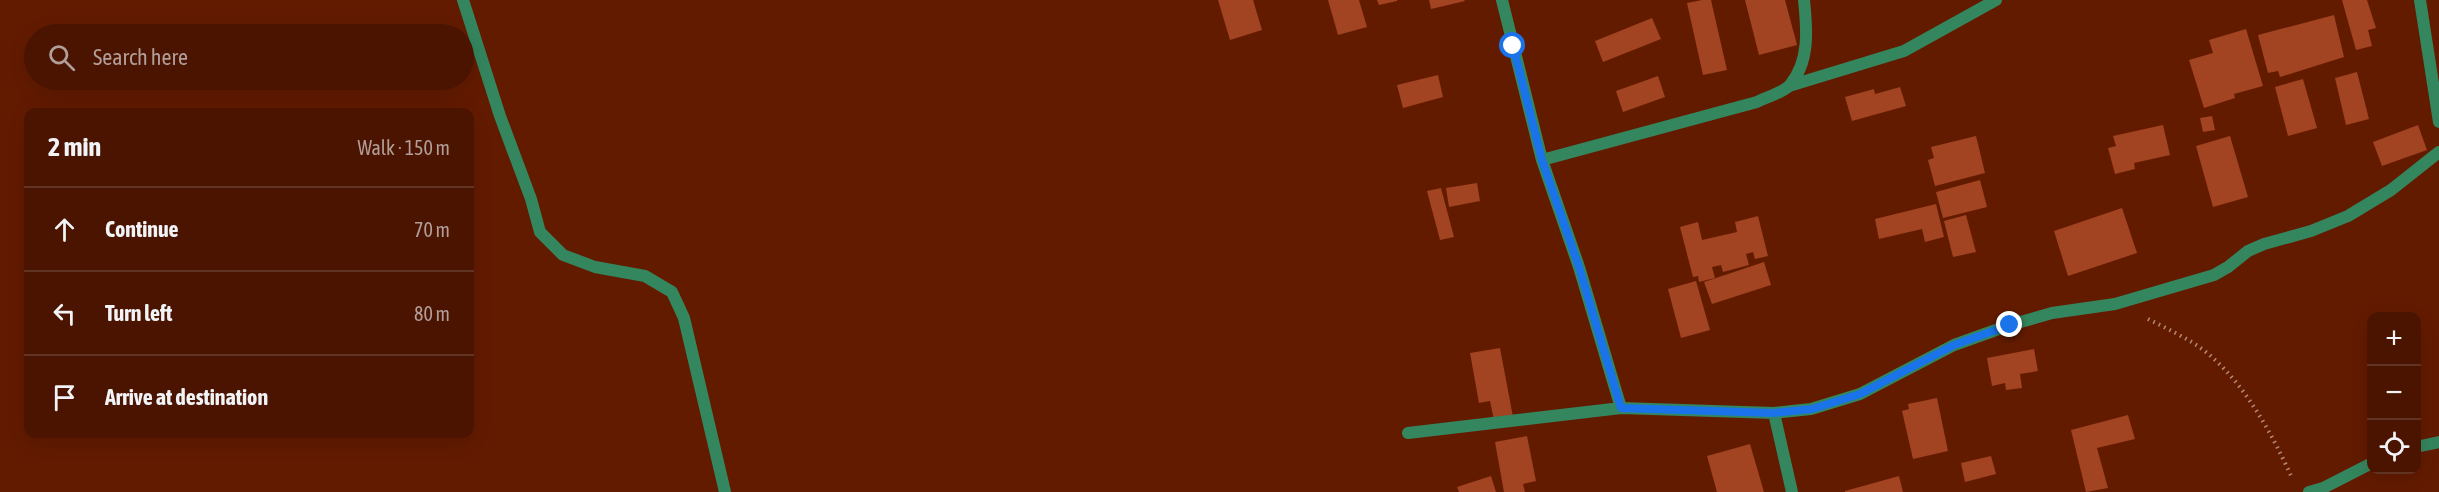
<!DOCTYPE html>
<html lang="en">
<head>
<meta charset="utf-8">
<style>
	:root { --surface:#4a1400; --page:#511d0a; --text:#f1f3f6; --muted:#b29e99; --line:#613322 }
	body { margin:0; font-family:"Asap Condensed",sans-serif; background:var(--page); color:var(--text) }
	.controls { position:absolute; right:18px; bottom:18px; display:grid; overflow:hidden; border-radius:12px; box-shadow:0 6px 24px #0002 }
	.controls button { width:54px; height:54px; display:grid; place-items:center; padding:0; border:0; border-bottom:2px solid var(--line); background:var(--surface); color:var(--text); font:30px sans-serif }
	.stop { position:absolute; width:18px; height:18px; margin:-14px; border:4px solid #1a73e8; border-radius:50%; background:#fff }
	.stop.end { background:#1a73e8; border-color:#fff; box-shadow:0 2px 6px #0008 }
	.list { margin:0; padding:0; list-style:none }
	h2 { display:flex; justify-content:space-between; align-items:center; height:78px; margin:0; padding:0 24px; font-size:26px }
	h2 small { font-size:20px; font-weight:400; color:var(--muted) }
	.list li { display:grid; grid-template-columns:39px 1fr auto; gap:18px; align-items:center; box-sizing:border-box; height:84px; padding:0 24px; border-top:2px solid var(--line) }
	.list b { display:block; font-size:22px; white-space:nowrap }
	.list em { font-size:20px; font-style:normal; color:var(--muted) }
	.icon { flex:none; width:33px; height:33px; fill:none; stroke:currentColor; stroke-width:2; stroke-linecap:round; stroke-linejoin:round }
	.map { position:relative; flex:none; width:2439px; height:492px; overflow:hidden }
	.search { position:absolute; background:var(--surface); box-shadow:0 6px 24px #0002; left:24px; top:24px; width:450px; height:66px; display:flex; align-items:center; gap:15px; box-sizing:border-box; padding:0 21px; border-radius:33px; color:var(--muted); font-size:22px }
	.panel { position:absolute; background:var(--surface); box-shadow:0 6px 24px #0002; left:24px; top:108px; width:450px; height:330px; border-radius:12px }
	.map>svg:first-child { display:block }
	.building { fill:#a24322 }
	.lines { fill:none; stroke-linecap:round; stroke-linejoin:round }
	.path { stroke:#b58a7a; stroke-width:4; stroke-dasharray:1.5 4.5; stroke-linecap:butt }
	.street { stroke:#34865e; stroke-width:12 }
	.route { stroke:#1a73e8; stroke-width:8 }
</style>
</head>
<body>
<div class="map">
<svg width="2439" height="492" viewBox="0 0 2439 492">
	<rect width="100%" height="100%" fill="#631b00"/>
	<!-- building -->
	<path class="building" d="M1218 0H1253L1262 30 1230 40Z
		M1328 0H1359L1367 27 1338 35Z
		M1377 0H1397V1L1379 5Z
		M1429 0H1464L1465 1 1431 9Z
		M1702 0H1711L1727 70 1703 75 1687 3Z
		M1745 0H1785L1797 45 1759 55Z
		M2342 0H2367L2376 28 2368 30 2372 46 2356 50Z
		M2334 15 2344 57 2280 77 2278 71 2268 73 2258 35Z
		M1652 18 1661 39 1603 62 1595 41Z
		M2246 29 2263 86 2234 94 2235 98 2204 108 2189 60 2213 53 2209 40Z
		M2357 72 2369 119 2346 125 2335 78Z
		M1438 75 1443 97 1403 108 1397 85Z
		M1658 76 1665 97 1623 112 1616 91Z
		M2303 79 2317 128 2288 136 2275 87Z
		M1900 87 1906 106 1852 121 1845 97 1874 89 1875 94Z
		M2212 116 2215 130 2203 132 2200 118Z
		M2163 125 2170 155 2134 163 2135 169 2115 174 2108 148 2116 146 2113 136Z
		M2418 125 2427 150 2382 166 2373 142Z
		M1976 136 1985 173 1935 186 1928 160 1934 158 1931 147Z
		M2230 136 2248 197 2213 207 2196 146Z
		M1980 180 1987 207 1943 218 1936 192Z
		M1477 183 1480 201 1449 207 1446 188Z
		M1441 188 1454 237 1440 240 1427 191Z
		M1936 204 1944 237 1925 242 1922 229 1879 239 1875 219Z
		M2122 208 2137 253 2068 276 2054 231Z
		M1966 215 1976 252 1953 257 1944 221Z
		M1758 216 1768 256 1755 259 1753 252 1746 254 1749 265 1723 272 1721 265 1712 267 1715 278 1699 282 1698 276 1693 277 1680 227 1698 222 1702 240 1737 232 1735 222Z
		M1764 262 1771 285 1712 304 1704 282Z
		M1696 281 1710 330 1681 338 1668 289Z
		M1500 348 1513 417 1494 420 1490 401 1479 403 1470 353Z
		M2034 349 2038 371 2020 374 2022 388 2006 390 2005 383 1992 386 1987 358Z
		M1937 398 1948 451 1913 459 1902 411 1909 409 1908 404Z
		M2128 415 2135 439 2097 448 2108 488 2086 492 2071 430Z
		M1527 436 1536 481 1523 484 1525 492H1504L1495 442Z
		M1750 444 1764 492H1717L1707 456Z
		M1991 456 1996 474 1965 482 1961 463Z
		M1491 476 1496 492H1459L1457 487Z
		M1899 476 1903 492H1845V491Z"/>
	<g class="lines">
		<!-- path -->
		<path class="path" d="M2148 319C2162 326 2176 333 2190 341 2237 369 2270 429 2292 478"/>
		<!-- street -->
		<path class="street" d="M463 0 500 116 531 199 540 232 563 255 595 267 645 276 672 292 684 318 725 492
			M1502 0 1542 160 1579 267 1621 408
			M2420 0 2439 122
			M1789 86 1904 51 1996 0
			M1542 160 1757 102C1766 97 1783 93 1790 85 1810 61 1807 29 1804 0
			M1774 413 1792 492
			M1408 433 1621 408 1774 413 1811 409 1860 394 1954 345 2010 325 2052 313 2115 304 2214 275 2228 267 2248 251 2264 244 2311 231 2348 216 2391 190 2439 152
			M2416 447 2439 442
			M2309 492 2323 488 2372 463"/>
	</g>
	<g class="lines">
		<!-- route -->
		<path class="route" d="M1513 46 1542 160 1579 267 1621 408 1774 413 1812 409 1860 394 1954 345 2010 325"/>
	</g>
</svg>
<div class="controls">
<button>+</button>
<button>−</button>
<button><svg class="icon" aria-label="locate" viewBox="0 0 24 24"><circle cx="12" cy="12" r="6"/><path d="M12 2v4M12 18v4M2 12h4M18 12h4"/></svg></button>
</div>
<div class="stop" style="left:1513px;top:46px"></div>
<div class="stop end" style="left:2010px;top:325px"></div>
<div class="search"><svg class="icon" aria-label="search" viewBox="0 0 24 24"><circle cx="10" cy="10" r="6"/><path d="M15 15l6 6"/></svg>Search here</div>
<section class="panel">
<h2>2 min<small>Walk · 150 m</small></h2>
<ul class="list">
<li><svg class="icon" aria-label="ahead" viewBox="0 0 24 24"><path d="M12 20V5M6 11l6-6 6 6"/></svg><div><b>Continue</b></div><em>70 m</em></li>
<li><svg class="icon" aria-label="left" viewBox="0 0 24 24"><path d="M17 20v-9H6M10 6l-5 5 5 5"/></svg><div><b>Turn left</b></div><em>80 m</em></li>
<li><svg class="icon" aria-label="arrive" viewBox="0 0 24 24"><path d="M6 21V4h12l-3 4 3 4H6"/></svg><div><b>Arrive at destination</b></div></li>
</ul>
</section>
</div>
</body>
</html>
